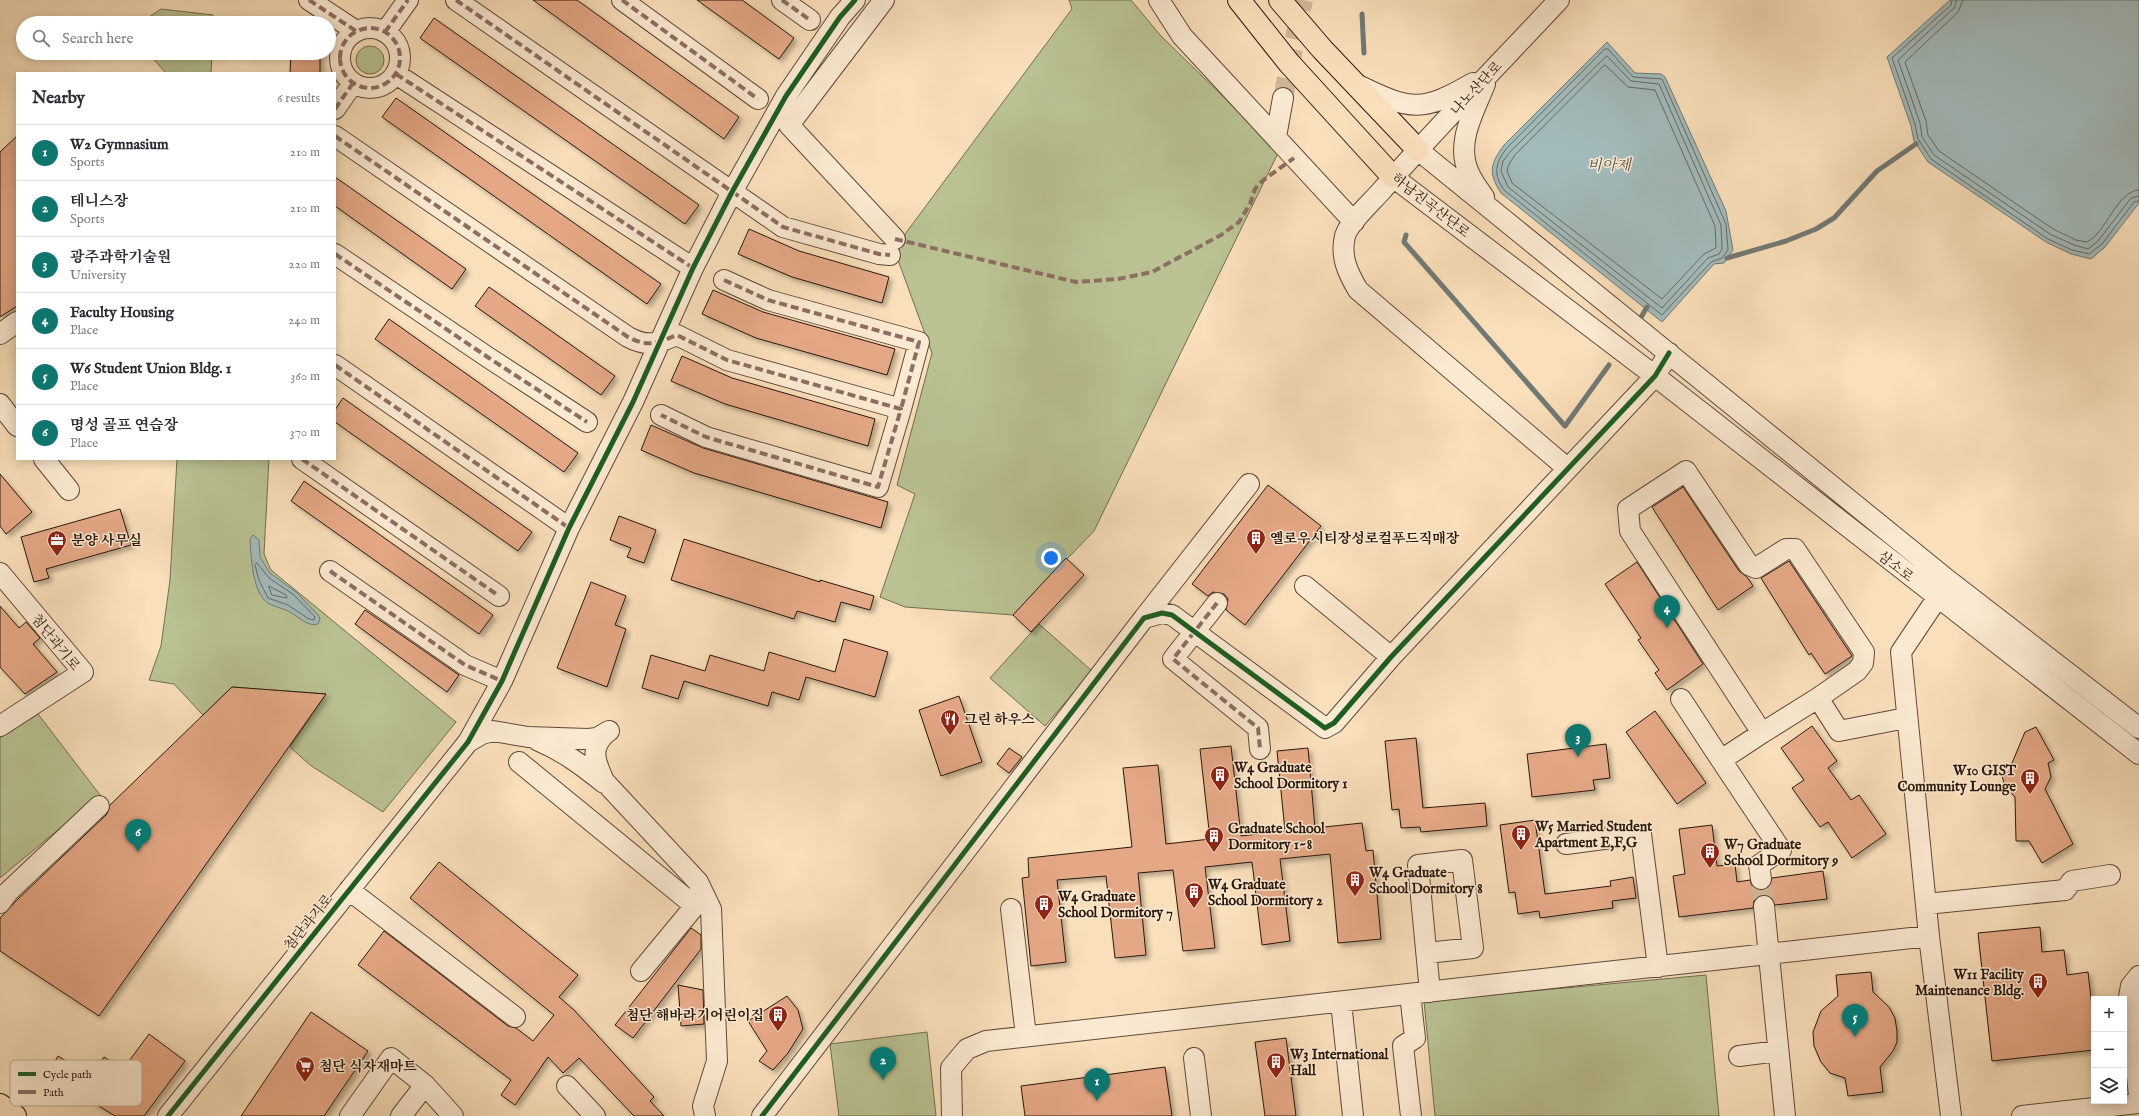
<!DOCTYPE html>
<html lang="en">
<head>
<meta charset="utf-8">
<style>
	:root { --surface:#fff; --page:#f7f7f7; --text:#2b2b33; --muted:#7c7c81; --line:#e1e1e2; --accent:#0f766e }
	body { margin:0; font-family:"IM FELL English","Noto Serif KR",serif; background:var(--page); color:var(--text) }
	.controls { position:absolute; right:12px; bottom:12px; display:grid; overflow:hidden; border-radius:0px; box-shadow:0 2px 10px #0003 }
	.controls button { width:36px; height:36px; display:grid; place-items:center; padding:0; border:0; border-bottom:1px solid var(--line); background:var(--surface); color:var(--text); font:20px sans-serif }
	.you { position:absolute; left:1051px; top:558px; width:14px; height:14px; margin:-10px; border:3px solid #fff; border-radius:50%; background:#1a73e8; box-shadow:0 0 0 6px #1a73e833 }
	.badge { display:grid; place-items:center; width:26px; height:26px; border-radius:50%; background:var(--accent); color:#fff; font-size:13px; font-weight:700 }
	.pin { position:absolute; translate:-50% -33px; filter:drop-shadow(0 1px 2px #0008) }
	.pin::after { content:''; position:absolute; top:21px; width:14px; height:12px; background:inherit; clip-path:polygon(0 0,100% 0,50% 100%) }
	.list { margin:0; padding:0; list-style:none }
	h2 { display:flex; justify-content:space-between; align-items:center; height:52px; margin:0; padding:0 16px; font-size:17px }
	h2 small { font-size:13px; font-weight:400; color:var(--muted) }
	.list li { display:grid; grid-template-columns:26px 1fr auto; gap:12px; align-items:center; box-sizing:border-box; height:56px; padding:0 16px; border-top:1px solid var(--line) }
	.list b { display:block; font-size:15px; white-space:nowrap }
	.list p { margin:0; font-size:13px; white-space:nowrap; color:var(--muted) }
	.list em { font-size:13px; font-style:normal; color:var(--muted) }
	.icon { flex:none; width:22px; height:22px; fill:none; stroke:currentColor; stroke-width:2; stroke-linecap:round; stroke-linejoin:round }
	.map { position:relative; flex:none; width:2139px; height:1116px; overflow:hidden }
	.search { position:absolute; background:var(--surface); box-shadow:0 2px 10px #0003; left:16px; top:16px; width:320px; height:44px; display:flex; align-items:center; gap:10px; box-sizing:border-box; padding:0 14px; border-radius:22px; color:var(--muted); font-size:15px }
	.panel { position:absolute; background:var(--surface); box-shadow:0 2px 10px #0003; left:16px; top:72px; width:320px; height:388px; border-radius:0px }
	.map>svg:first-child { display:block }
	.green { fill:#bac292; stroke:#726d50 }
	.water { fill:#a2baba; stroke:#727975 }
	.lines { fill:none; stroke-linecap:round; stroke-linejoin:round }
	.shore { stroke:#666964; stroke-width:1 }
	.stream { stroke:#727975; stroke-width:5 }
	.building { fill:#e5a886; stroke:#2b180d; filter:url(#shadow) }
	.minor-tunnel { stroke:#d0b797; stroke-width:20; stroke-dasharray:20 10; stroke-linecap:butt }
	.minor-casing { stroke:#5e4a38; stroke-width:22 }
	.major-casing { stroke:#2b180d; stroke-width:24 }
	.highway-casing { stroke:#2b180d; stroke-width:24 }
	.minor { stroke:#fbead2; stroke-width:20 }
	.major { stroke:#f9dfba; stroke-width:22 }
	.highway { stroke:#f9dfba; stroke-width:22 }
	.quiet { stroke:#8d6e63; stroke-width:4; stroke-dasharray:8 4; stroke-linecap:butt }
	.cycleway-casing { stroke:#fbead2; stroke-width:8 }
	.cycleway { stroke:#1b5e20; stroke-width:5 }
	.labels { text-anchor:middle; stroke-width:3; stroke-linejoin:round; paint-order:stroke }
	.street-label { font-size:14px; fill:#2b180d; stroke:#fbead2 }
	.poi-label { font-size:14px; font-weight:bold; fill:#2b180d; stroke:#fbead2; text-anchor:start }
	.water-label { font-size:15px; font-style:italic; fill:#55514a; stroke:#fbead2 }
	.key { fill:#fbead2; stroke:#bdab97; stroke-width:1 }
	.key-label { font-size:11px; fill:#2b180d }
</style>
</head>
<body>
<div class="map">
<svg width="2139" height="1116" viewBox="0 0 2139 1116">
	<defs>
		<filter id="shadow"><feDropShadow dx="3.5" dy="3.5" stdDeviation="2" flood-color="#0004"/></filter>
	</defs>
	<rect width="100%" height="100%" fill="#f9dfba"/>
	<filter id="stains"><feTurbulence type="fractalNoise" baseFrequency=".005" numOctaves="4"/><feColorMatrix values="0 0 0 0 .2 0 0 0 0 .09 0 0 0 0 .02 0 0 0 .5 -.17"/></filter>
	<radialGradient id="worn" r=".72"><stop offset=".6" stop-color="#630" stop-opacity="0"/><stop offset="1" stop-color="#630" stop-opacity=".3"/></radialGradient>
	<!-- green -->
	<path class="green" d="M1069 0H1131L1161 36 1279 151 1094 531 1013 615 905 607 880 597 915 494 897 485 932 353 894 249 1072 9Z
		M161 9 213 15V23H140Z
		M356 60a14 14 0 1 1 28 0a14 14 0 1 1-28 0Z
		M148 53H212L211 73H166Z
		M177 459H269L264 554 271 570 456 722 383 812 310 765 290 747 326 694 232 687 203 715 174 684 149 680 161 646 170 580Z
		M1039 624 1092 671 1045 726 990 678Z
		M38 714 100 795 0 878V738Z
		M1706 975 1719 1116H1435L1424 1001Z
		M927 1032 936 1116H839L830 1044Z"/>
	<!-- water -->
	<path class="water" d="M1950 0H2139V203L2105 247 2091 259 2071 254 2046 242 1928 162 1914 141 1911 126 1887 57Z
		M1607 42 1635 73 1661 74 1665 77 1726 211 1733 250 1724 263 1714 264 1662 322 1501 193C1488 173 1490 164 1504 145Z
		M253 535 259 540 260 557 270 573 296 592 319 616 320 619 318 624C309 627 301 619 293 614 285 608 276 608 268 603 252 593 251 555 250 539Z"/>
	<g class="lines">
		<!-- shore -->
		<path class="shore" d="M1952 0 1951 5 1892 58 1915 124 1918 139 1931 159 2048 239 2072 250 2089 254 2102 244 2134 202 2139 201
			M1957 0 1954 8 1898 60 1920 123 1922 137 1934 155 2050 234 2074 245 2088 249 2098 241 2131 198 2139 196
			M1963 0 1958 12 1905 62 1926 121 1928 135 1939 151 2053 229 2076 240 2087 242C2106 233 2117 191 2139 190
			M1605 49H1608L1633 77 1662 79 1726 224 1728 250 1722 258 1711 262 1662 315 1504 190C1493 174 1495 163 1507 148Z
			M1607 56 1631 81 1659 84 1721 225 1722 249 1719 254 1708 258 1662 308 1508 187 1501 171 1503 161 1511 151Z
			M1605 65 1628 87 1655 90 1715 226 1716 248 1704 254 1662 299 1512 183 1507 171 1509 164 1515 155Z
			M257 563 269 578 294 595 315 617 314 620 309 619 288 605 268 598 259 580 255 565Z
			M269 586 286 595 287 598 272 595Z"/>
		<!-- stream -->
		<path class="stream" d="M1362 14 1364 53
			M1406 235 1404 242 1565 426 1609 365
			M1727 258 1786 241 1816 229 1834 218 1877 171 1916 144
			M1640 319 1647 307"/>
	</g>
	<!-- building -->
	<path class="building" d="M533 0H577L739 117 724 139Z
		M697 0H742L794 38 779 59Z
		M434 18 699 205 685 224 420 38Z
		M291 53H320V73H290Z
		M396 98 661 284 647 304 382 117Z
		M17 136V306L0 317V152Z
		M335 177 466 269 452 289 335 206Z
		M749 229 799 251 889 277 882 303 792 277 738 254Z
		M489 287 615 376 601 395 475 306Z
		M713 290 763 312 895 349 887 375 756 338 702 314Z
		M389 319 578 453 564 472 375 339Z
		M682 356 732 378 875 419 868 446 725 404 671 381Z
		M343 398 532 532 518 551 335 422V410Z
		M651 425 703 448 888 502 881 528 694 473 641 450Z
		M0 474 32 512 6 534 0 526Z
		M304 481 493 615 479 634 291 501Z
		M1268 485 1321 526 1245 625 1226 610 1228 599 1224 594 1213 592 1208 596 1192 584Z
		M1683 487 1739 571 1747 577 1753 586 1718 610 1652 507Z
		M120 509 131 545 46 569 49 578 34 582 21 537Z
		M619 516 656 530 644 563 627 557 631 548 610 540Z
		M684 539 820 582V580L874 596 870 610 841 602 835 622 797 611 794 619 671 580Z
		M1066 558 1084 575 1031 632 1013 615Z
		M1789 561 1852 656 1825 674 1811 653 1809 655 1761 578Z
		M1637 562 1703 664 1667 690 1655 673 1659 670 1638 640 1641 638 1605 584Z
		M591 582 626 596 615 625 626 629 607 687 557 668Z
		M0 606 19 628 26 622 40 638 33 644 57 672 25 694 0 667Z
		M365 610 459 675 447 692 355 624Z
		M844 639 888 652 875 697 806 677 799 700 772 692 768 706 684 681 678 699 642 688 651 655 705 671 710 655 764 671 769 652 835 672Z
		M232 687 326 694 99 1016 0 951V918L17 900 107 814 110 805Z
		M959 696 982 762 941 776 919 710Z
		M1655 711 1706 783 1677 804 1626 732Z
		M1812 726 1837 761 1828 768 1851 800 1859 795 1886 834 1852 858 1828 822 1820 827 1792 788 1804 780 1781 748Z
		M2036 727 2054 760 2048 763 2051 777 2045 789 2073 844 2042 863 2029 841H2016L2015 797 2005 786 2002 776 2007 775 2025 732Z
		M1416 738 1423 808 1485 803 1487 826 1421 832 1420 827 1401 828 1399 809 1392 810 1385 741Z
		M1606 744 1610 778 1593 780 1595 790 1532 797 1527 754Z
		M1231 746 1241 836 1285 831 1277 751 1308 748 1315 828 1362 823 1366 851 1373 850 1381 939 1338 943 1330 854 1280 859 1290 941 1262 945 1252 862 1205 867 1215 948 1183 951 1173 870 1138 873 1146 955 1115 958 1106 876 1057 880 1066 962 1031 966 1022 878 1029 877 1028 858 1132 847 1123 768 1158 765 1166 844 1210 839 1200 749Z
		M1009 748 1022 757 1009 773 997 764Z
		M1535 820 1545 894 1611 886 1610 881 1633 877 1636 898 1612 901 1613 908 1540 918 1539 911 1518 914 1515 892 1509 893 1500 825Z
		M1712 825 1717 866 1735 864 1737 882 1750 880 1752 886 1762 890 1768 888 1772 878 1823 871 1827 899 1775 905 1769 896 1762 895 1754 901 1753 908 1679 917 1673 876 1685 874 1679 829Z
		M439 862 578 975 559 997 574 1010 654 1097 650 1101 664 1116H634L579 1058 563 1073 548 1057 515 1105 501 1095 511 1080 358 965 384 931 508 1026 516 1028 533 1041 554 1015 410 898Z
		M2040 927 2042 952 2064 950 2067 975 2088 972 2094 1024V1050L1992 1061 1978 933Z
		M691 928 701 935V949L633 1038 615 1025Z
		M1871 972 1873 992 1889 1007 1895 1018 1897 1031V1042L1893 1051 1880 1067 1883 1092 1848 1096 1845 1078 1830 1073 1821 1062 1814 1046 1813 1032 1821 1011 1838 996 1836 975Z
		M678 985 703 990 704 1024 681 1026Z
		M787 996 798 1010 803 1029 788 1053 773 1070 759 1061 767 1051 748 1021Z
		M311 1012 368 1051 324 1116H241Z
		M149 1034 185 1061 144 1116H115L47 1074 58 1056 92 1077 104 1057 123 1069Z
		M1286 1038 1296 1116H1265L1255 1042Z
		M1165 1067 1172 1116H1025L1021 1086Z"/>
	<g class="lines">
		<!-- minor-tunnel -->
		<path class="minor-tunnel" d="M1283 98 1303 0
			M1761 879 1764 906"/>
		<!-- minor casing -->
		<g class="minor-casing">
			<path id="minor" d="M309 0 356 31
				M456 0 783 227 879 254 890 255
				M622 0 758 99
				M782 0 810 20
				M884 0 789 125 895 239
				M1159 0 1182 36 1354 222
				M1559 0C1500 63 1440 124 1383 189 1373 201 1349 222 1345 236 1340 257 1348 273 1358 290L1567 468
				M340 58a30 30 0 1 1 60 0a30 30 0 1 1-60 0Z
				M385 32 408 0
				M396 74 693 268
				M1360 86C1411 111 1423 112 1473 83
				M335 109 353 83
				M335 136 628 337C649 348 657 343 677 335L727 360 901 409 878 487 706 437 661 415
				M1276 137 1283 98
				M1418 150 1949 581 2139 728
				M1393 177 1655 376 2139 754
				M1484 197C1479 190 1473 182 1469 173 1455 143 1474 112 1485 84
				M335 254 489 358 587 422
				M724 280 768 300 919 342 901 409
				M0 334 17 322
				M335 365 569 528
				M0 404 17 426
				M44 459 69 490
				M302 459 499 596
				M330 571 465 665 502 681
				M0 573 83 672 0 726
				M1305 586 1391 657
				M1944 588 1901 652 1929 936 1951 1116
				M1217 603 1173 659 1258 728 1260 749
				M1144 618 1249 484
				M1818 698 1762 733 1630 531 1628 509 1686 471 1749 565 1756 568 1786 549H1795L1864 652 1863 663 1857 671 1818 698 1839 731 1906 718
				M1681 699 1721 760 1762 733
				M605 734C589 749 596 763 604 781L698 882 711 909 717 1061 703 1106 705 1116
				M537 740C563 751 583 766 604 783
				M468 742 482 734 493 731 528 737 588 739 597 738 609 731
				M1721 760 1781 850 1759 865 1761 879
				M519 762 695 906
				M1566 844 1641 834 1658 967
				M349 890 515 1017
				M0 903 8 892 99 806
				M1926 904 2065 890 2072 881 2110 875
				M1764 906 1785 1116
				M1011 909 1026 1036
				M1427 953 1473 948 1462 860 1418 865 1430 992
				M641 971 703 896
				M2139 976 2131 986 2129 997 2139 1096
				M1410 994 1415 1038 1403 1046 1411 1116
				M1341 1002 1353 1116
				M1739 1056 1778 1051
				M1194 1058 1201 1116
				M567 1086 595 1116
				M168 1116 468 742 502 681 569 528 633 402 693 268 732 192 786 96 840 17 855 0
				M350 1116 391 1058 425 1085 453 1116
				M401 1116 425 1085
				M762 1116 1144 618 1162 613 1172 615 1325 728 1334 723 1391 657 1655 376 1669 353
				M952 1116 951 1068 967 1049 986 1041 1929 936
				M2022 1116 2139 1103"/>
		</g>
		<!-- major casing -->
		<g class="major-casing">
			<path id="major" d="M0 1105 15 1116"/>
		</g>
		<!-- highway casing -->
		<g class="highway-casing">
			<path id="highway" d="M1239 0 1289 63 1393 177
				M1280 0 1322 49 1418 150"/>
		</g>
		<!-- minor -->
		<use href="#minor" class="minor"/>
		<!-- major -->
		<use href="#major" class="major"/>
		<!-- highway -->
		<use href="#highway" class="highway"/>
		<!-- quiet -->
		<path class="quiet" d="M309 0 356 31
			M456 0 783 227 879 254 890 255
			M622 0 758 99
			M782 0 810 20
			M340 58a30 30 0 1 1 60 0a30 30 0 1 1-60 0Z
			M385 32 408 0
			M396 74 693 268
			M335 109 353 83
			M335 136 628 337C649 348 657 343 677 335L727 360 901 409 878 487 706 437 661 415
			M895 239 1076 282 1118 279 1152 272 1221 235 1239 222 1250 204 1255 189 1262 181 1294 158
			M335 254 489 358 587 422
			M724 280 768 300 919 342 901 409
			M335 365 569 528
			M302 459 499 596
			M330 571 465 665 502 681
			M1217 603 1173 659 1258 728 1260 749"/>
		<!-- cycleway casing -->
		<g class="cycleway-casing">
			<path id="cycleway" d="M168 1116 468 742 502 681 569 528 633 402 693 268 732 192 786 96 840 17 855 0
				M762 1116 1144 618 1162 613 1172 615 1325 728 1334 723 1391 657 1655 376 1669 353"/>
		</g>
		<!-- cycleway -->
		<use href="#cycleway" class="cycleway"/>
	</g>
	<!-- icons -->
	<defs>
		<g id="building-pin" transform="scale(1)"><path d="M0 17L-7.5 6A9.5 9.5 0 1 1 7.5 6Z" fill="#8f2418" stroke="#fbead2"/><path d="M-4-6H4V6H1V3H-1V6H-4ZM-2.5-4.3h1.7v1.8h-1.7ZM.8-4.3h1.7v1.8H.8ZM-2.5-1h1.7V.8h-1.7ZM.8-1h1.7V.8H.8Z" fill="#fff"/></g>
		<g id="office-pin" transform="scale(1)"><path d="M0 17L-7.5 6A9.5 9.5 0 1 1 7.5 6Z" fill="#8f2418" stroke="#fbead2"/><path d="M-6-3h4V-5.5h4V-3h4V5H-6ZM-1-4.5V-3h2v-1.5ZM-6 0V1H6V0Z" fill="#fff"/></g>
		<g id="restaurant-pin" transform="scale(1)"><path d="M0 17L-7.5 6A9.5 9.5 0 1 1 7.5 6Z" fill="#8f2418" stroke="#fbead2"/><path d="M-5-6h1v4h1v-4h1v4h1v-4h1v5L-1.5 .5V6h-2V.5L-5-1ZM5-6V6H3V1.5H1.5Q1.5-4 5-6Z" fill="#fff"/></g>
		<g id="supermarket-pin" transform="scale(1)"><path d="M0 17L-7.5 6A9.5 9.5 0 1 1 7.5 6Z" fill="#8f2418" stroke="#fbead2"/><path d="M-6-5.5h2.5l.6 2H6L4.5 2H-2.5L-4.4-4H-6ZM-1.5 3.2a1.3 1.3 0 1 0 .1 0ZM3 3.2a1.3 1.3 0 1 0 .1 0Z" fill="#fff"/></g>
	</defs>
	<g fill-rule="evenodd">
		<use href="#building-pin" x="1256" y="538"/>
		<use href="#office-pin" x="57" y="540"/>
		<use href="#restaurant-pin" x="950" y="719"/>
		<use href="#building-pin" x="1220" y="775"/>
		<use href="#building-pin" x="2030" y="778"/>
		<use href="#building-pin" x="1521" y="834"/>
		<use href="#building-pin" x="1214" y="836"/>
		<use href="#building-pin" x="1710" y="852"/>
		<use href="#building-pin" x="1355" y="880"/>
		<use href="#building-pin" x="1194" y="892"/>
		<use href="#building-pin" x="1044" y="904"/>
		<use href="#building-pin" x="2038" y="982"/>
		<use href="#building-pin" x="778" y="1015"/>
		<use href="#building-pin" x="1276" y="1062"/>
		<use href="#supermarket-pin" x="305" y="1066"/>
	</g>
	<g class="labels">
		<!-- street labels -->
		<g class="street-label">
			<text transform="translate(1476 88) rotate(-47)" y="5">나노산단로</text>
			<text transform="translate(1431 205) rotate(38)" y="5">하남진곡산단로</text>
			<text transform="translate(1896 566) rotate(38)" y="5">삼소로</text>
			<text transform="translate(56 642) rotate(51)" y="5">첨단과기로</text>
			<text transform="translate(308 922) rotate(-51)" y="5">첨단과기로</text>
		</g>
		<!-- poi labels -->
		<g class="poi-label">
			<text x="1270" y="543">옐로우시티장성로컬푸드직매장</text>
			<text x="71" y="545">분양 사무실</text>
			<text x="964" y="724">그린 하우스</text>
			<text x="1234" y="772">W4 Graduate<tspan x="1234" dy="16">School Dormitory 1</tspan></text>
			<text x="2016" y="775" text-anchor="end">W10 GIST<tspan x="2016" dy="16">Community Lounge</tspan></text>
			<text x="1535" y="831">W5 Married Student<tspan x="1535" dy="16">Apartment E,F,G</tspan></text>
			<text x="1228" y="833">Graduate School<tspan x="1228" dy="16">Dormitory 1~8</tspan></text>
			<text x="1724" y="849">W7 Graduate<tspan x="1724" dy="16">School Dormitory 9</tspan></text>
			<text x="1369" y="877">W4 Graduate<tspan x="1369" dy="16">School Dormitory 8</tspan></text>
			<text x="1208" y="889">W4 Graduate<tspan x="1208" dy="16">School Dormitory 2</tspan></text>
			<text x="1058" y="901">W4 Graduate<tspan x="1058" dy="16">School Dormitory 7</tspan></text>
			<text x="2024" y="979" text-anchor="end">W11 Facility<tspan x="2024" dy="16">Maintenance Bldg.</tspan></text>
			<text x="764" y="1020" text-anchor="end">첨단 해바라기어린이집</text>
			<text x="1290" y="1059">W3 International<tspan x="1290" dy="16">Hall</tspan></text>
			<text x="319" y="1071">첨단 식자재마트</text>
		</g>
		<!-- water labels -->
		<g class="water-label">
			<text x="1609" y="170">비아제</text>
		</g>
	</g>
	<!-- legend -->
	<rect x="10" y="1060" width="132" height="46" rx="6" class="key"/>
	<rect x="18" y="1072" width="18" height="4" fill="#1b5e20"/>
	<rect x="18" y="1090" width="18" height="4" fill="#8d6e63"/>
	<g class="key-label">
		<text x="43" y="1078">Cycle path</text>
		<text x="43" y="1096">Path</text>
	</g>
	<rect width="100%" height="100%" filter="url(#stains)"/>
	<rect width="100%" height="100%" fill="url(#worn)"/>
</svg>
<div class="controls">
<button>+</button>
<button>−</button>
<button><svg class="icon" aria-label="layers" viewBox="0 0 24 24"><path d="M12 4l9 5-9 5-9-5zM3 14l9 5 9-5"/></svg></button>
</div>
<div class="you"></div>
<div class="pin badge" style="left:1097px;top:1101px">1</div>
<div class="pin badge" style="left:883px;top:1080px">2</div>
<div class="pin badge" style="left:1578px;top:757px">3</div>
<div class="pin badge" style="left:1667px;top:628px">4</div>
<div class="pin badge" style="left:1855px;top:1037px">5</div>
<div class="pin badge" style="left:138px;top:852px">6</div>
<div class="search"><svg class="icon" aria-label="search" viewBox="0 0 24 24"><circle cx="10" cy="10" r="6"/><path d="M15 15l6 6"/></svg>Search here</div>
<section class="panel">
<h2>Nearby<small>6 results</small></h2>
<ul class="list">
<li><span class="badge">1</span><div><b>W2 Gymnasium</b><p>Sports</p></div><em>210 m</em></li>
<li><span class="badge">2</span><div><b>테니스장</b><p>Sports</p></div><em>210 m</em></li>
<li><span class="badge">3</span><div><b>광주과학기술원</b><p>University</p></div><em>220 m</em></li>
<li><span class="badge">4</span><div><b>Faculty Housing</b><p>Place</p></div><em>240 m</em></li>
<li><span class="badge">5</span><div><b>W6 Student Union Bldg. 1</b><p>Place</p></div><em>360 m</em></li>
<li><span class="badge">6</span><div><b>명성 골프 연습장</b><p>Place</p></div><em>370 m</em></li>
</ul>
</section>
</div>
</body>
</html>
